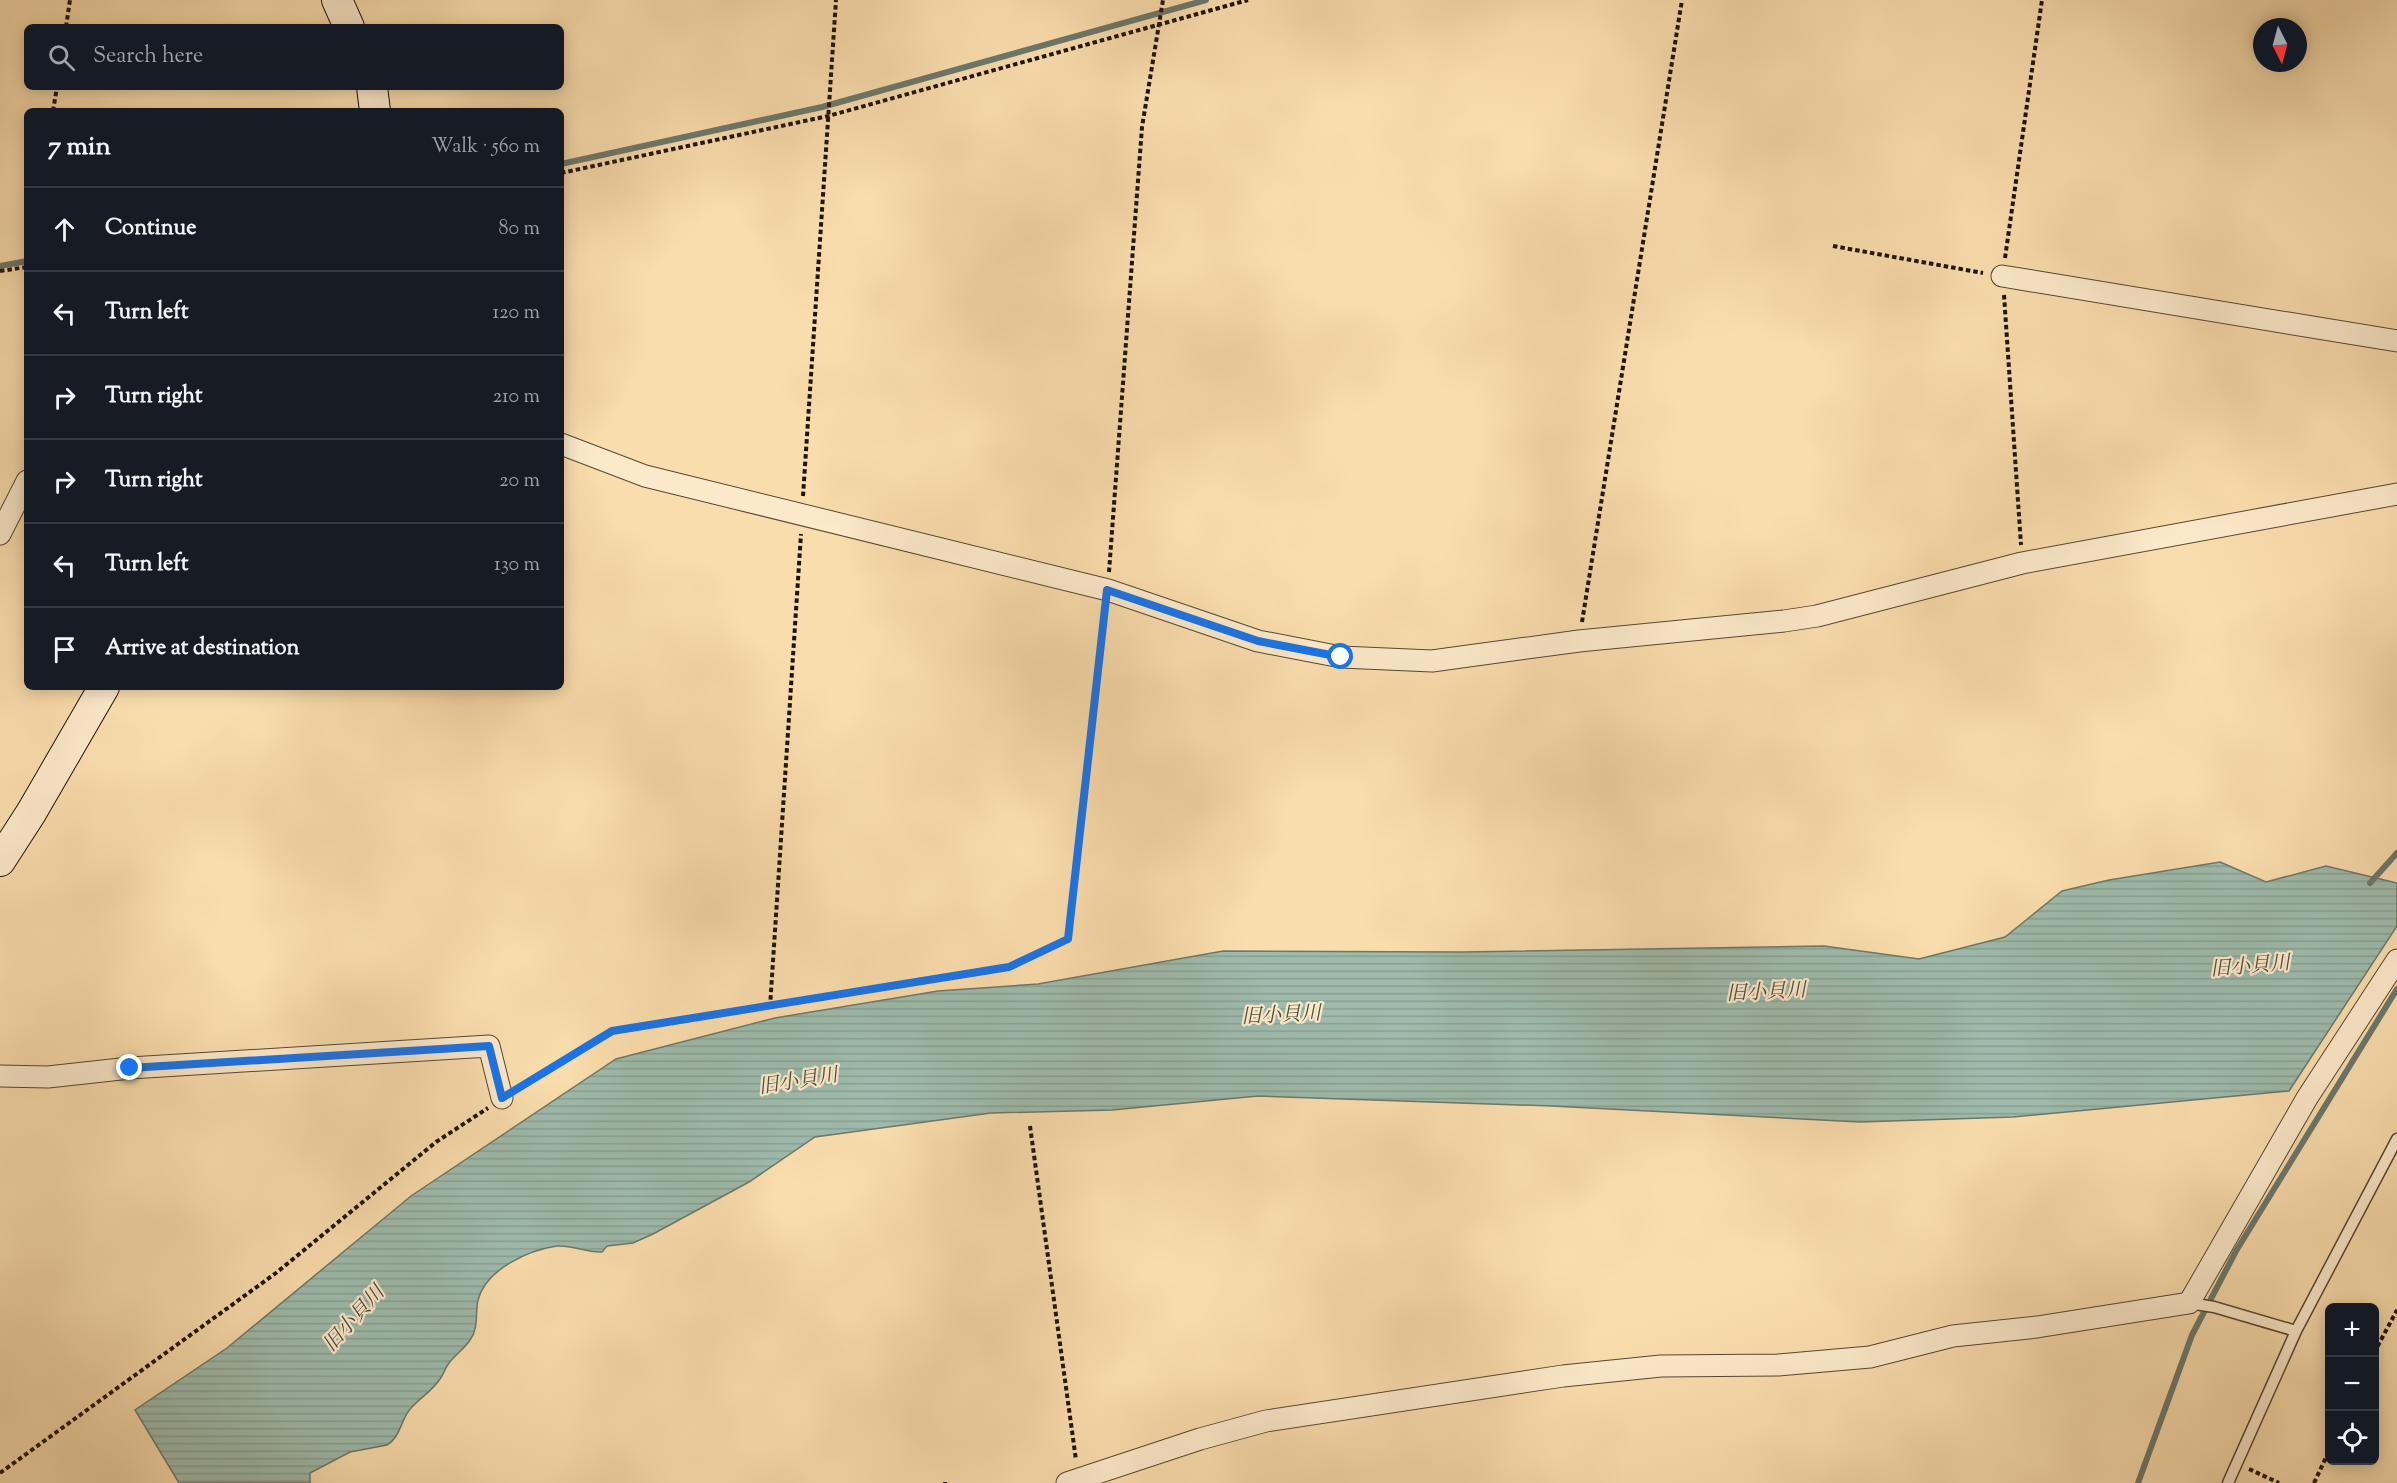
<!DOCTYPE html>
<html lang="en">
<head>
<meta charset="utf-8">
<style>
	:root { --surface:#171b24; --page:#20242c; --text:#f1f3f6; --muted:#9ea1a6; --line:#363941 }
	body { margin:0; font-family:"Sorts Mill Goudy","Noto Serif JP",serif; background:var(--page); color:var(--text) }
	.controls { position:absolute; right:18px; bottom:18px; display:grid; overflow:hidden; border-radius:9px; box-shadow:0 3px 15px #0003 }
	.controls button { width:54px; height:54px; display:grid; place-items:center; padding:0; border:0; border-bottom:2px solid var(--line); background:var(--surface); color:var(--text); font:30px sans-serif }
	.compass { position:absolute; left:2253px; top:18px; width:54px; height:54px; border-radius:50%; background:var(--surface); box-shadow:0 3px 15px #0003; rotate:174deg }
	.stop { position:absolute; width:18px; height:18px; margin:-14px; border:4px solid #1a73e8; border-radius:50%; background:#fff }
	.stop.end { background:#1a73e8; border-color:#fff; box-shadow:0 2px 6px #0008 }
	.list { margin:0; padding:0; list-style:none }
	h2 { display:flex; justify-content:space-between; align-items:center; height:78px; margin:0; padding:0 24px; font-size:26px }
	h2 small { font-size:20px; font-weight:400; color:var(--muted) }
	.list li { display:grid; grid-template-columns:39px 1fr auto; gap:18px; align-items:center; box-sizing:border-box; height:84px; padding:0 24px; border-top:2px solid var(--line) }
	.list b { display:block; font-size:22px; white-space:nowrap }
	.list em { font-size:20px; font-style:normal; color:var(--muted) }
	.icon { flex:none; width:33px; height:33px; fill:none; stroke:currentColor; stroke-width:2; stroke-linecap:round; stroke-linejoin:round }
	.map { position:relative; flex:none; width:2397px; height:1483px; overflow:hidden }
	.search { position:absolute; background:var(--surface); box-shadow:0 3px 15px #0003; left:24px; top:24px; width:540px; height:66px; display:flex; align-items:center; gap:15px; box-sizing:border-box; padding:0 21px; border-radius:9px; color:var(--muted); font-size:22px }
	.panel { position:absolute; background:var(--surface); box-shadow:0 3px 15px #0003; left:24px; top:108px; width:540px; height:582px; border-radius:9px }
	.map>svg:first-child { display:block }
	.water { fill:url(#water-rules); stroke:#6c786b; stroke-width:1.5 }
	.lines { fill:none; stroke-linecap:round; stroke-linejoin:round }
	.stream { stroke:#6c786b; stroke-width:6 }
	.lane-casing { stroke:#564632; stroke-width:13 }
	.street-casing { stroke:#564632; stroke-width:23 }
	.secondary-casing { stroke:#201309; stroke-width:32 }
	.path { stroke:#201309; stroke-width:4; stroke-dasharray:4.5 3; stroke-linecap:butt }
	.lane { stroke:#fce9ca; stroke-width:10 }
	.street { stroke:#fce9ca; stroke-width:21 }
	.secondary { stroke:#fce9ca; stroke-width:30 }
	.route { stroke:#1a73e8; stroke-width:8 }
	.labels { text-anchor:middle; stroke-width:4.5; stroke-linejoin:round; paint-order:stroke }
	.water-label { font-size:20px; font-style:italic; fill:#4c4e42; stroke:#fce9ca }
</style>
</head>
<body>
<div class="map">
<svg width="2397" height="1483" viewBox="0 0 2397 1483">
	<defs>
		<pattern id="water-rules" width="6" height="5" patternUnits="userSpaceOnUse" patternTransform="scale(1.5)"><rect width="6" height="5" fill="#9ebbac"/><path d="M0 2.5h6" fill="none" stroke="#88a093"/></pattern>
	</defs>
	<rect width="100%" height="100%" fill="#faddad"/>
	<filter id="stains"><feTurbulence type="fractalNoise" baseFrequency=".00333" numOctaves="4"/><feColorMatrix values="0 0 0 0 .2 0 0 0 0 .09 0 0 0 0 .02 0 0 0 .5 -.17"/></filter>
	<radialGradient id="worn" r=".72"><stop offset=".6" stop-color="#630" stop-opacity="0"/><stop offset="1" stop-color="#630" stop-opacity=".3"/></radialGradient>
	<!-- water -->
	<path class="water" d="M2220 862 2266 882 2326 866 2397 883V926L2289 1091 2013 1117 1860 1122 1551 1106 1258 1096 1112 1110 991 1113 815 1137 749 1182 653 1234 633 1243 607 1246 602 1252C587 1253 573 1245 557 1246 529 1250 486 1269 478 1300 475 1313 479 1328 470 1340 465 1348 455 1355 449 1363 445 1368 444 1374 440 1379 433 1390 420 1398 411 1408 400 1420 401 1437 387 1445L350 1452 310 1473V1483H179L135 1410 227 1348 411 1196 616 1059 775 1018 938 991 1038 984 1223 951 1462 952 1824 946 1919 959 2005 937 2062 891 2109 880Z"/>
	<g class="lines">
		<!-- stream -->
		<path class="stream" d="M561 164 822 107 1206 0
			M0 266 27 261
			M2370 883 2397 853
			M2138 1483 2192 1335 2236 1251 2397 989"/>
		<!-- lane casing -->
		<g class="lane-casing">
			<path id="lane" d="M2189 1303 2214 1307 2296 1331
				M2228 1483 2296 1331 2397 1139"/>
		</g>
		<!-- street casing -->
		<g class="street-casing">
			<path id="street" d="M2002 276 2397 341
				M561 444 645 476 1108 590 1258 641 1341 657 1432 661 1579 641 1784 621 1817 616 2022 563 2397 494
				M0 534 27 481
				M0 1076 48 1077 130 1068 489 1046 502 1098
				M1067 1483 1200 1439 1266 1421 1563 1376 1661 1366 1778 1365 1870 1357 1953 1336 2037 1327 2189 1303 2307 1098 2397 960"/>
		</g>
		<!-- secondary casing -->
		<g class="secondary-casing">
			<path id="secondary" d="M337 0 349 27
				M372 87 375 111
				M0 861 31 813 104 687"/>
		</g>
		<!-- path -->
		<path class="path" d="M66 27 70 0
			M53 111 57 87
			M561 173 828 116 1248 0
			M1833 246 1983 273
			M2005 258 2042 0
			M0 271 27 267
			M2004 295 2021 545
			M803 496 836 0
			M1109 572 1142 127 1163 0
			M1582 622 1682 0
			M770 1007 801 534
			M519 1088 612 1031 1009 967 1068 939 1105 610
			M1030 1126 1076 1460
			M2374 1353 2397 1310
			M2249 1469 2279 1483
			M0 1473 276 1273 436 1142 488 1108
			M945 1482V1483
			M2314 1483 2330 1449"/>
		<!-- lane -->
		<use href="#lane" class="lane"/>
		<!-- street -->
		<use href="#street" class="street"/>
		<!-- secondary -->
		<use href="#secondary" class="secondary"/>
	</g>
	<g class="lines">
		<!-- route -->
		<path class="route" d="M130 1068 489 1046 502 1098 612 1031 1009 967 1068 939 1107 590 1258 641 1341 657"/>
	</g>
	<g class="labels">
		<!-- water labels -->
		<g class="water-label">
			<text transform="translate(2250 965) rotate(-5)" y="7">旧小貝川</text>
			<text transform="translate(1766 991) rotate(-3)" y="7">旧小貝川</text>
			<text transform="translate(1281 1014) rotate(-3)" y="7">旧小貝川</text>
			<text transform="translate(798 1080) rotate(-9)" y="7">旧小貝川</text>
			<text transform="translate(353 1318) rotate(-48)" y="7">旧小貝川</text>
		</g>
	</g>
	<rect width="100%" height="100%" filter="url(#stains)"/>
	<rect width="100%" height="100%" fill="url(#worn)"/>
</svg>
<div class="controls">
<button>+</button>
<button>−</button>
<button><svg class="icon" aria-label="locate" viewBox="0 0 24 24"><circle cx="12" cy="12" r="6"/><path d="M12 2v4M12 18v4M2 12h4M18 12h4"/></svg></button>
</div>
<svg class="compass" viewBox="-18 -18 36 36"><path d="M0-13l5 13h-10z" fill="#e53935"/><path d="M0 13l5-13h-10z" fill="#9ea1a6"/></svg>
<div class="stop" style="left:1341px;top:657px"></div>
<div class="stop end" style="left:130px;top:1068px"></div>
<div class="search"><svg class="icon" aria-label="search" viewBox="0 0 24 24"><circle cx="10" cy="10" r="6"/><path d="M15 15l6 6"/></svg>Search here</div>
<section class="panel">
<h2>7 min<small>Walk · 560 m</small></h2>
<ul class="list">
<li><svg class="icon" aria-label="ahead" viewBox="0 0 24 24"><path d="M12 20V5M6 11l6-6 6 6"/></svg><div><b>Continue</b></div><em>80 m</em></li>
<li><svg class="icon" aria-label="left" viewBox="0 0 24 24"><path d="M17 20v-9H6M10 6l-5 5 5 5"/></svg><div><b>Turn left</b></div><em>120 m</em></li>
<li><svg class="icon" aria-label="right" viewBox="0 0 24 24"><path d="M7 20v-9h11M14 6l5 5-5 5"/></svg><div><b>Turn right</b></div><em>210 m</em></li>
<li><svg class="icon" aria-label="right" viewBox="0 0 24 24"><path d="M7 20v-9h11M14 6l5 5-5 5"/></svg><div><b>Turn right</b></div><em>20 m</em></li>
<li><svg class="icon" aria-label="left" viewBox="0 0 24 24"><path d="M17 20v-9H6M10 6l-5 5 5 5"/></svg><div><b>Turn left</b></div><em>130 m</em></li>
<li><svg class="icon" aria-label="arrive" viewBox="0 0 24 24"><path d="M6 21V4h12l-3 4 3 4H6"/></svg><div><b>Arrive at destination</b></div></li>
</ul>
</section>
</div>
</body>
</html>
